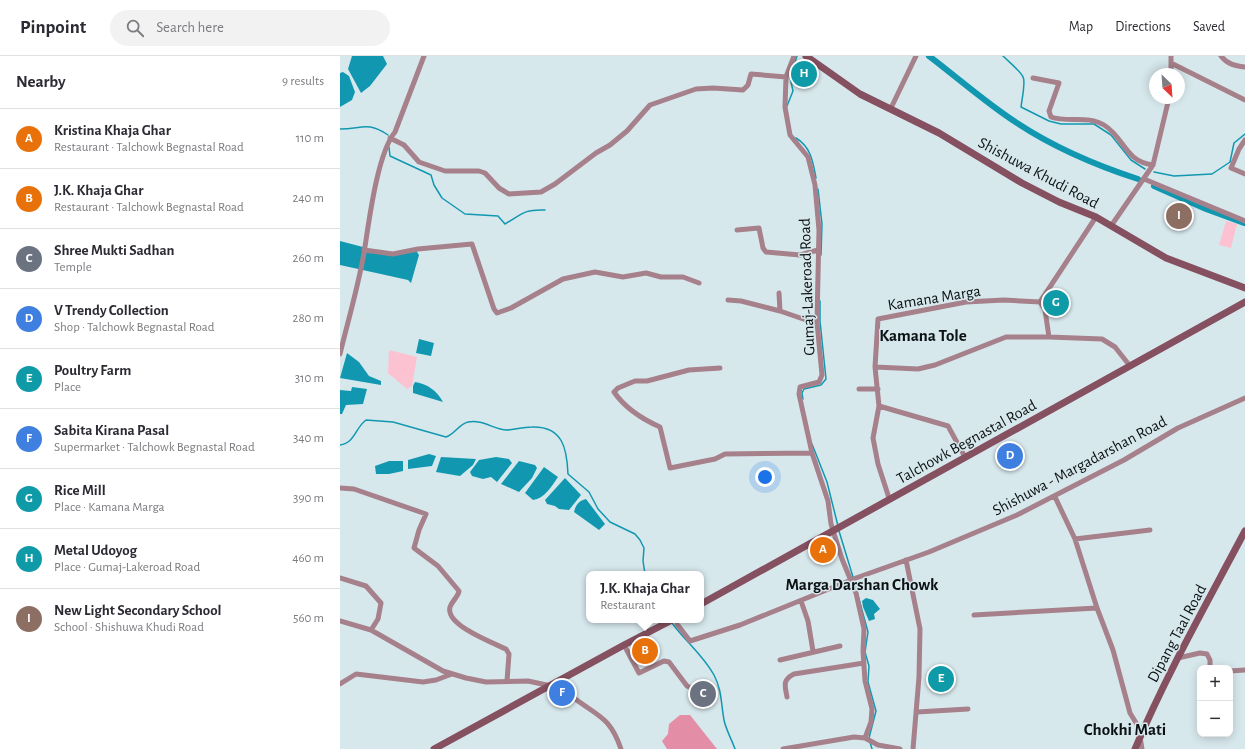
<!DOCTYPE html>
<html lang="en">
<head>
<meta charset="utf-8">
<style>
	:root { --surface:#fff; --page:#f2f2f3; --text:#2b2b33; --muted:#7c7c81; --line:#e1e1e2; --accent:#b45309 }
	body { margin:0; font-family:"Alegreya Sans",sans-serif; background:var(--page); color:var(--text) }
	.controls { position:absolute; right:12px; bottom:12px; display:grid; overflow:hidden; border-radius:8px; box-shadow:0 2px 10px #0003 }
	.controls button { width:36px; height:36px; display:grid; place-items:center; padding:0; border:0; border-bottom:1px solid var(--line); background:var(--surface); color:var(--text); font:20px sans-serif }
	.compass { position:absolute; left:809px; top:12px; width:36px; height:36px; border-radius:50%; background:var(--surface); box-shadow:0 2px 10px #0003; rotate:155deg }
	.you { position:absolute; left:425px; top:421px; width:14px; height:14px; margin:-10px; border:3px solid #fff; border-radius:50%; background:#1a73e8; box-shadow:0 0 0 6px #1a73e833 }
	.badge { display:grid; place-items:center; width:26px; height:26px; border-radius:50%; background:var(--accent); color:#fff; font-size:13px; font-weight:700 }
	.pin { position:absolute; translate:-50% -50%; border:2px solid #fff; box-shadow:0 1px 4px #0006 }
	.popup { position:absolute; left:246px; top:515px; width:118px; height:52px; box-sizing:border-box; display:grid; place-content:center; border-radius:8px; background:var(--surface); filter:drop-shadow(0 1px 3px #0005); font-size:13px; white-space:nowrap; color:var(--muted) }
	.popup b { font-size:15px; color:var(--text) }
	.popup::after { content:''; position:absolute; left:50%; top:100%; margin-left:-8px; border:8px solid transparent; border-top-color:var(--surface) }
	.list { margin:0; padding:0; list-style:none }
	h2 { display:flex; justify-content:space-between; align-items:center; height:52px; margin:0; padding:0 16px; font-size:17px }
	h2 small { font-size:13px; font-weight:400; color:var(--muted) }
	.list li { display:grid; grid-template-columns:26px 1fr auto; gap:12px; align-items:center; box-sizing:border-box; height:60px; padding:0 16px; border-top:1px solid var(--line) }
	.list b { display:block; font-size:15px; white-space:nowrap }
	.list p { margin:0; font-size:13px; white-space:nowrap; color:var(--muted) }
	.list em { font-size:13px; font-style:normal; color:var(--muted) }
	.icon { flex:none; width:22px; height:22px; fill:none; stroke:currentColor; stroke-width:2; stroke-linecap:round; stroke-linejoin:round }
	.map { position:relative; flex:none; width:905px; height:693px; overflow:hidden }
	header { display:flex; align-items:center; gap:24px; box-sizing:border-box; height:56px; padding:0 20px; background:var(--surface); border-bottom:1px solid var(--line) }
	header strong { font-size:19px }
	nav { display:flex; gap:22px; margin-inline-start:auto; font-size:14px }
	.search { width:280px; height:36px; background:var(--page); display:flex; align-items:center; gap:10px; box-sizing:border-box; padding:0 14px; border-radius:22px; color:var(--muted); font-size:15px }
	main { display:flex }
	aside { flex:1; background:var(--surface) }
	.map>svg:first-child { display:block }
	.green { fill:#fcc2d1 }
	.forest { fill:#e38da6 }
	.water { fill:#1198b0 }
	.lines { fill:none; stroke-linecap:round; stroke-linejoin:round }
	.stream { stroke:#1198b0; stroke-width:1.5 }
	.canal { stroke:#1198b0; stroke-width:6 }
	.street { stroke:#a6808a; stroke-width:5 }
	.secondary { stroke:#85505f; stroke-width:7 }
	.labels { text-anchor:middle; stroke-width:3; stroke-linejoin:round; paint-order:stroke }
	.street-label { font-size:16px; fill:#0c1214; stroke:#d7e8ed }
	.neighbourhood-label { font-size:17px; font-weight:bold; fill:#0c1214; stroke:#d7e8ed }
</style>
</head>
<body>
<header>
<strong>Pinpoint</strong>
<div class="search"><svg class="icon" aria-label="search" viewBox="0 0 24 24"><circle cx="10" cy="10" r="6"/><path d="M15 15l6 6"/></svg>Search here</div>
<nav><a>Map</a><a>Directions</a><a>Saved</a></nav>
</header>
<main>
<aside>
<h2>Nearby<small>9 results</small></h2>
<ul class="list">
<li><span class="badge" style="background:#e8710a">A</span><div><b>Kristina Khaja Ghar</b><p>Restaurant · Talchowk Begnastal Road</p></div><em>110 m</em></li>
<li><span class="badge" style="background:#e8710a">B</span><div><b>J.K. Khaja Ghar</b><p>Restaurant · Talchowk Begnastal Road</p></div><em>240 m</em></li>
<li><span class="badge" style="background:#6b7280">C</span><div><b>Shree Mukti Sadhan</b><p>Temple</p></div><em>260 m</em></li>
<li><span class="badge" style="background:#3f7fe0">D</span><div><b>V Trendy Collection</b><p>Shop · Talchowk Begnastal Road</p></div><em>280 m</em></li>
<li><span class="badge" style="background:#0f9aa8">E</span><div><b>Poultry Farm</b><p>Place</p></div><em>310 m</em></li>
<li><span class="badge" style="background:#3f7fe0">F</span><div><b>Sabita Kirana Pasal</b><p>Supermarket · Talchowk Begnastal Road</p></div><em>340 m</em></li>
<li><span class="badge" style="background:#0f9aa8">G</span><div><b>Rice Mill</b><p>Place · Kamana Marga</p></div><em>390 m</em></li>
<li><span class="badge" style="background:#0f9aa8">H</span><div><b>Metal Udoyog</b><p>Place · Gumaj-Lakeroad Road</p></div><em>460 m</em></li>
<li><span class="badge" style="background:#8d6e63">I</span><div><b>New Light Secondary School</b><p>School · Shishuwa Khudi Road</p></div><em>560 m</em></li>
</ul>
</aside>
<div class="map">
<svg width="905" height="693" viewBox="0 0 905 693">
	<rect width="100%" height="100%" fill="#d7e8ed"/>
	<!-- green -->
	<path class="green" d="M886 165 897 168 891 192 879 189Z
		M49 294 77 301 72 330 67 333 48 317Z"/>
	<!-- forest -->
	<path class="forest" d="M340 659H350L377 693H327L322 685 328 678 329 668Z"/>
	<!-- water -->
	<path class="water" d="M12 0H43L47 8 30 30 21 37 8 13Z
		M3 16 9 20 15 36 12 44 0 51V17Z
		M0 185 46 197 75 193 79 199 71 227 68 224 0 209Z
		M79 283 94 287 91 300 76 297Z
		M7 297 19 306 29 320 41 325V329L0 322Z
		M75 326C88 328 97 335 103 346L73 337V330Z
		M12 331 27 333 23 348 6 349 2 358H0V334L11 335Z
		M89 398 96 400 92 410 68 413V404Z
		M101 401 136 403 133 409 120 420 96 416Z
		M156 401 169 403 172 407 157 426 151 421 143 423 132 420 130 416 139 404Z
		M49 405H63V415L49 418H36L35 410Z
		M179 405 195 409 197 412 192 422 179 436 161 428Z
		M204 411 218 421C212 430 204 443 193 444L185 437Z
		M225 422 241 439 229 454 219 453 215 450 207 448 205 444Z
		M246 443 265 468 259 474 234 456C236 448 239 445 246 443Z
		M526 542 533 544 540 553 534 558 535 563 529 565 523 551 522 545Z"/>
	<g class="lines">
		<!-- stream -->
		<path class="stream" d="M663 0C688 24 686 16 681 51L709 65 721 68H754L771 79 791 104 805 113
			M447 50 453 35 450 21 457 0
			M0 73C22 73 27 65 48 79
			M456 82C471 91 473 106 476 122
			M49 91 50 100 91 119 94 129 102 142 125 158 158 160 165 168C182 158 184 153 205 154
			M814 116 834 120 872 118 890 106 894 87 905 78
			M478 133 482 168 481 199
			M463 343 462 337 464 333 481 329 486 323 480 265V245
			M472 388 487 426 498 470
			M0 389C15 387 15 372 26 364L53 366 106 381C115 378 119 368 128 366 143 363 154 374 167 374 176 373 184 371 192 371 223 370 227 393 228 418L249 436 258 453 270 466 295 478 300 484 304 492 303 505 305 518
			M499 475 513 521
			M514 525 528 576 525 596 529 610 528 626 536 655 529 682
			M332 567C345 585 363 599 374 619 382 634 381 648 384 664 386 674 392 684 395 693
			M530 686 532 693"/>
		<!-- canal -->
		<path class="canal" d="M589 0C618 22 646 47 677 67 715 92 755 109 798 123
			M814 130 866 153 904 167"/>
		<!-- street -->
		<path class="street" d="M454 0 446 21 445 51 450 79 468 101 475 129 479 174 477 266 482 319 479 326 460 331 459 338 472 397 488 445 491 468 502 503 516 537 524 573 523 595 525 625 532 653 531 666 525 682
			M881 0C887 8 895 10 905 11
			M831 7 905 44
			M831 18V0
			M693 22 719 27 709 55 711 61C728 67 748 59 764 69 785 82 784 105 813 109
			M551 52 576 0
			M50 82 64 89 79 106 105 115H139L145 117 159 132 169 138 201 136 215 128 256 97 270 89 287 75 310 49 356 33 373 32 403 34 408 29 411 18 446 21
			M905 84 899 93 891 112 905 118
			M804 123 905 165
			M771 170 813 109 829 42
			M397 174 419 172 423 192 426 196 460 199 478 194
			M24 194 53 198 78 193 132 188 154 253 157 257 171 252 223 223 255 216 283 221 306 217 321 221H343L359 227
			M439 237 440 255 469 265 477 266
			M388 244 401 245 440 255
			M700 246 705 254 709 281
			M0 298C8 265 18 231 24 197 29 166 37 98 55 76L84 0
			M535 311 578 313 595 309 666 281H709L762 283 775 291 790 310
			M380 312 349 314 307 325H295L278 332 274 336C285 352 302 363 320 371L330 412 375 403 385 398 472 397
			M519 333H538
			M539 350 533 382 538 408 549 442
			M625 401 608 370 539 350 535 311 538 263 626 246 664 244 700 246 756 161
			M0 432 14 433 86 458 79 474 74 492 98 510 119 535C118 541 112 545 110 551 105 569 153 587 166 593L169 598 167 625
			M715 441 735 483 757 552 773 594 790 657 801 675
			M735 483 810 474
			M566 504 580 573 579 621 573 693
			M0 522 26 530 41 547 38 563 31 574
			M461 545 468 565 473 595
			M634 559 757 552
			M337 564V568L350 585 400 569 516 522 589 496 677 459 784 404 838 372 905 342
			M0 565 31 574 103 615 126 622 146 626 188 625 216 631 221 628C226 633 229 638 234 642 259 661 270 661 281 693
			M284 589 299 617 324 605 329 606 347 630 360 636
			M838 602 860 597 867 598 870 604V612
			M440 604 500 590
			M890 615 905 614
			M0 628 16 618 83 626 96 624 112 618
			M447 641C445 630 442 624 454 618L524 607
			M577 656 628 653
			M800 681 802 693
			M443 693 514 681 525 682 538 689 560 693"/>
		<!-- secondary -->
		<path class="secondary" d="M466 0 520 38 599 77 682 127 719 146 756 161 826 202 905 232
			M361 548 905 246
			M94 693 284 589 332 564
			M795 693C826 619 867 547 905 475"/>
	</g>
	<g class="labels">
		<!-- street labels -->
		<g class="street-label">
			<text transform="translate(699 116) rotate(28)" y="6">Shishuwa Khudi Road</text>
			<text transform="translate(466 231) rotate(-92)" y="6">Gumaj-Lakeroad Road</text>
			<text transform="translate(594 241) rotate(-9)" y="6">Kamana Marga</text>
			<text transform="translate(626 385) rotate(-29)" y="6">Talchowk Begnastal Road</text>
			<text transform="translate(739 409) rotate(-28)" y="6">Shishuwa - Margadarshan Road</text>
			<text transform="translate(836 577) rotate(-62)" y="6">Dipang Taal Road</text>
		</g>
		<!-- neighbourhood labels -->
		<g class="neighbourhood-label">
			<text x="583" y="285">Kamana Tole</text>
			<text x="522" y="534">Marga Darshan Chowk</text>
			<text x="785" y="679">Chokhi Mati</text>
		</g>
	</g>
</svg>
<div class="controls">
<button>+</button>
<button>−</button>
</div>
<svg class="compass" viewBox="-18 -18 36 36"><path d="M0-13l5 13h-10z" fill="#e53935"/><path d="M0 13l5-13h-10z" fill="#7c7c81"/></svg>
<div class="you"></div>
<div class="pin badge" style="left:483px;top:494px;background:#e8710a">A</div>
<div class="pin badge" style="left:305px;top:595px;background:#e8710a">B</div>
<div class="popup"><b>J.K. Khaja Ghar</b>Restaurant</div>
<div class="pin badge" style="left:363px;top:638px;background:#6b7280">C</div>
<div class="pin badge" style="left:670px;top:400px;background:#3f7fe0">D</div>
<div class="pin badge" style="left:601px;top:623px;background:#0f9aa8">E</div>
<div class="pin badge" style="left:222px;top:637px;background:#3f7fe0">F</div>
<div class="pin badge" style="left:716px;top:247px;background:#0f9aa8">G</div>
<div class="pin badge" style="left:464px;top:18px;background:#0f9aa8">H</div>
<div class="pin badge" style="left:839px;top:160px;background:#8d6e63">I</div>
</div>
</main>
</body>
</html>
